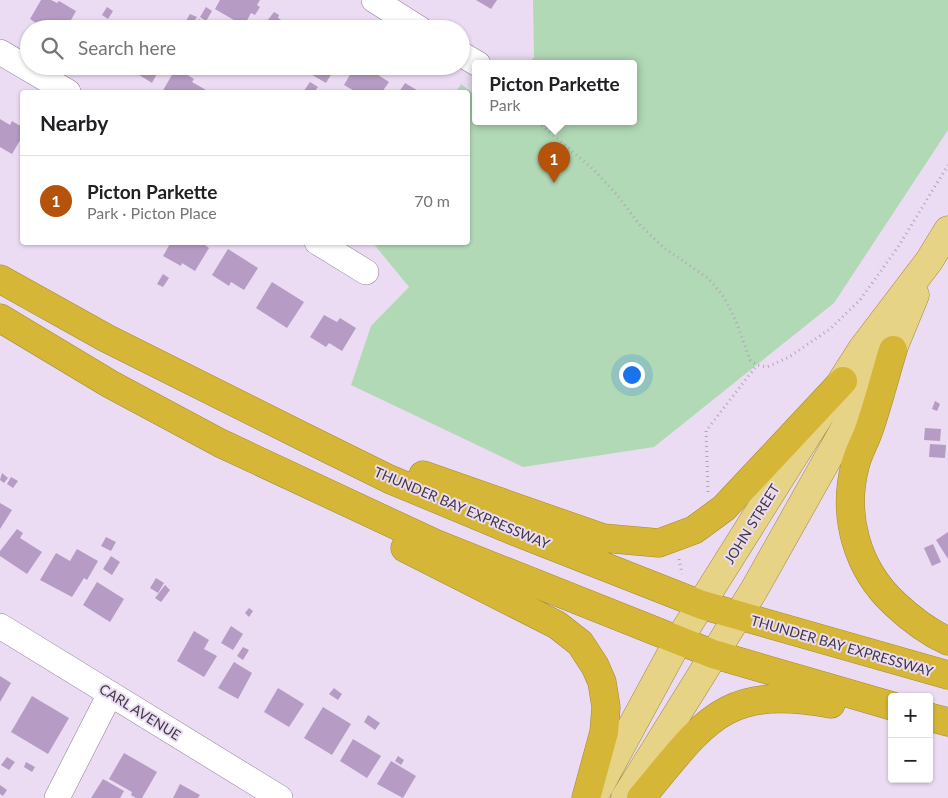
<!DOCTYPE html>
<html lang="en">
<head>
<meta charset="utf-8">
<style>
	:root { --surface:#fff; --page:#f6f6f6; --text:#202124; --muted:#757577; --line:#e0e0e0; --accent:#b45309 }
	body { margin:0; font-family:Lato,sans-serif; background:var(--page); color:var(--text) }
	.controls { position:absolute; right:15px; bottom:15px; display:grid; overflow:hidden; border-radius:5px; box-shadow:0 1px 4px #0004 }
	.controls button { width:45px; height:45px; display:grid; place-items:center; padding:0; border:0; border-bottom:1px solid var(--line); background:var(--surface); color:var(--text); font:25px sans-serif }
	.you { position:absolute; left:631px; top:374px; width:18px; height:18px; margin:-12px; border:4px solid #fff; border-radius:50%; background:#1a73e8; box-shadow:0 0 0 8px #1a73e833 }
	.badge { display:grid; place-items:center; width:32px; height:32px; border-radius:50%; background:var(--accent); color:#fff; font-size:16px; font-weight:700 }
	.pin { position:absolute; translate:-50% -41px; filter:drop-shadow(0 1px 2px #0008) }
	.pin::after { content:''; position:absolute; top:26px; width:18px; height:15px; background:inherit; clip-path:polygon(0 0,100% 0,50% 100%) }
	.popup { position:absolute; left:472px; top:60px; width:165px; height:65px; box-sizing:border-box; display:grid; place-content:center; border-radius:5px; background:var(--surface); filter:drop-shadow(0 1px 4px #0005); font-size:16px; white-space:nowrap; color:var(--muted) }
	.popup b { font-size:19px; color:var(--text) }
	.popup::after { content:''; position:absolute; left:50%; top:100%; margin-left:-10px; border:10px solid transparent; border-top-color:var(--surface) }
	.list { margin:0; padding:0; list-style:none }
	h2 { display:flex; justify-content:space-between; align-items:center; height:65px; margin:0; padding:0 20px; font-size:21px }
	h2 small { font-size:16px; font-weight:400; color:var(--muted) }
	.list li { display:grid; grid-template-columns:32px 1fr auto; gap:15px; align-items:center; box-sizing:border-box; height:90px; padding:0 20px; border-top:1px solid var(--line) }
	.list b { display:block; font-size:19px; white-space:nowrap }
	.list p { margin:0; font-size:16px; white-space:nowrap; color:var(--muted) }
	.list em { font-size:16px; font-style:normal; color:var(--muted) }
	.icon { flex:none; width:28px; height:28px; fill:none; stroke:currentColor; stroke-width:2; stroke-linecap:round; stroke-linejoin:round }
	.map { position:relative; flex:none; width:948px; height:798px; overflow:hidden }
	.search { position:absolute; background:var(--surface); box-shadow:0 1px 4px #0004; left:20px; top:20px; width:450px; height:55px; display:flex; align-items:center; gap:12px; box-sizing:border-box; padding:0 18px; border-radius:28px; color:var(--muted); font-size:19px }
	.panel { position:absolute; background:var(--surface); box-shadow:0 1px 4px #0004; left:20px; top:90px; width:450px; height:155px; border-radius:5px }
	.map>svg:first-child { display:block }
	.green { fill:#b1d9b6 }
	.building { fill:#b69bc4 }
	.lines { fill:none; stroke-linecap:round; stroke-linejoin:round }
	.minor-casing { stroke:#8c7e93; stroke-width:26 }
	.major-casing { stroke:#a08a3a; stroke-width:29 }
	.highway-casing { stroke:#a08a3a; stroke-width:29 }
	.path { stroke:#b1a5b8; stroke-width:3; stroke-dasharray:1 4; stroke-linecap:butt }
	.minor { stroke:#fff; stroke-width:25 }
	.major { stroke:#e6d386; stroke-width:28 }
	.highway { stroke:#d5b636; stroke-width:28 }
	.labels { text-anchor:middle; stroke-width:4; stroke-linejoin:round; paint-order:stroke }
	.street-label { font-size:14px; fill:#3f3942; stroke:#ebdcf3 }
</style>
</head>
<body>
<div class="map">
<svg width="948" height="798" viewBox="0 0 948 798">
	<rect width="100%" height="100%" fill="#ebdcf3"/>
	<!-- green -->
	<path class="green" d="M533 0H948V130L834 303 654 447 523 467 351 385 371 326 409 287 373 243 468 242V92H456L461 84 475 95V122H633V64H528L534 57Z"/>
	<!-- building -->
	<path class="building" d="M41 0H51L57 3 59 1 76 11 66 29H45L30 19Z
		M220 0H260L257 5 260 7 255 15 251 13 244 26 215 9Z
		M476 0H497L491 9Z
		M107 7 113 11 108 19 102 15Z
		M206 7 212 11 206 21 200 17Z
		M274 12 279 15 278 18 296 29H261Z
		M190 14 197 17 192 25 186 21Z
		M199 19 204 22 200 28 195 25Z
		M89 20 102 27 104 23 114 29H84Z
		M125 66H161L152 83Z
		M297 66H336L326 83Z
		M355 66H373L377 69 375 73 389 82 382 92H356L344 85Z
		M176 68 194 79 192 82 206 90 204 92H162Z
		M310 82 318 87 314 92H303Z
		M405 83 420 92H399Z
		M0 119 10 125 12 121 22 127V137L12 154 0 147Z
		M171 242H201L209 248 195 271 182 263 181 266 163 256Z
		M228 249 258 268 244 290 231 282 229 286 212 275Z
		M163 274 169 278 163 287 157 284Z
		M272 282 304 302 287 328 256 308Z
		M324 315 337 322 340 318 356 328 342 351 329 343 326 347 310 337Z
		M935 401 940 404 937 411 932 409Z
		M925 428 941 429 940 441 924 440Z
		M930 444 946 445 945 458 929 457Z
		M2 473 8 478 4 483 0 480Z
		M11 477 18 481 13 488 7 484Z
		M0 503 12 510 0 529Z
		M17 529 23 533 20 538 42 552 27 574 0 556V551Z
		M948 532V559L936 540Z
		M106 537 116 542 111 551 101 546Z
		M933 544 941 562 932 566 924 548Z
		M77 549 98 561 87 580 84 578 72 597 40 580 56 553 70 561Z
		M111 556 120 562 112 575 103 569Z
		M156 578 164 583 158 593 150 588Z
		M97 582 124 599 110 622 83 605Z
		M165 585 170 590 161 602 155 598Z
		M249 608 253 611 249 617 245 613Z
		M231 626 243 634 233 650 221 643Z
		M194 631 209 640 204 649 217 656 204 677 177 661Z
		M243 647 249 650 243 660 237 656Z
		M234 662 252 673 238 699 218 688Z
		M0 676 11 683 0 702Z
		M278 688 304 704 289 727 264 712Z
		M334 688 342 694 338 700 329 694Z
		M32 696 69 718 48 754 11 732Z
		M323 707 351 724 332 755 304 738Z
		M368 715 380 723 375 730 364 722Z
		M353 739 381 756 367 778 340 761Z
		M124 753 157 772 142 798H136L131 795 132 792 109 779Z
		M398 756 404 760 401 765 395 761Z
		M7 757 15 762 9 770 1 765Z
		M391 761 416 776 403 798 377 784Z
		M26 762 35 767 32 772 24 767Z
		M103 779 124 791 120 798H91Z
		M180 784 200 795 198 798H173Z
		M0 785 7 790 3 796 0 794Z"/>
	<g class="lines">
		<!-- minor casing -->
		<g class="minor-casing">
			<path id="minor" d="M374 0 420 29
				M0 52 68 92
				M461 54 478 64
				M317 242 366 272
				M0 626 280 798
				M57 798 110 694"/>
		</g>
		<!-- major casing -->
		<g class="major-casing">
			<path id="major" d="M593 798 678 641 794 456 862 349 929 261 948 230
				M625 798 754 590 854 412 890 356 915 295"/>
		</g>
		<!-- highway casing -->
		<g class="highway-casing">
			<path id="highway" d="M0 279 106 338 302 436 389 479 514 531 702 605 948 675
				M0 318 110 384 220 443 434 543 713 654 892 706
				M893 350C885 376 878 404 869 430 865 442 858 453 855 466 842 516 857 569 895 604 911 619 928 632 948 641
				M423 475 603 538 659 543 694 530 724 508 843 381
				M405 548 557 625 580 643 595 666 602 682 606 707 604 732 586 798
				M929 717 948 722
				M641 798C705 722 722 684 831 704"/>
		</g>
		<!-- path -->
		<path class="path" d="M538 122 594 170 617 195 639 224 663 247 709 279 724 297 736 321 750 360 757 365 767 367 789 357 830 329 860 300 898 247 948 165
			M708 492 706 431 757 365
			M679 559 682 574"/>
		<!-- minor -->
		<use href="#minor" class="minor"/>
		<!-- major -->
		<use href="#major" class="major"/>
		<!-- highway -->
		<use href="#highway" class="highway"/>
	</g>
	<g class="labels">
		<!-- street labels -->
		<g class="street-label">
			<text transform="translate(462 508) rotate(23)" y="5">THUNDER BAY EXPRESSWAY</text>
			<text transform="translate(752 524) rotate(-58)" y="5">JOHN STREET</text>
			<text transform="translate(842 646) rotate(16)" y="5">THUNDER BAY EXPRESSWAY</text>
			<text transform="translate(140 712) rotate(32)" y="5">CARL AVENUE</text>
		</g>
	</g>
</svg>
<div class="controls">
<button>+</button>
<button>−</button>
</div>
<div class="you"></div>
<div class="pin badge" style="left:554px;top:183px">1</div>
<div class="popup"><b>Picton Parkette</b>Park</div>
<div class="search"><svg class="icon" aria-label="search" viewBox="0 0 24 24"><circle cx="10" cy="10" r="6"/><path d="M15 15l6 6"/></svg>Search here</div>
<section class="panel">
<h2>Nearby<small></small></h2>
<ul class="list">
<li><span class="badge">1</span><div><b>Picton Parkette</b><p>Park · Picton Place</p></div><em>70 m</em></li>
</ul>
</section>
</div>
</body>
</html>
